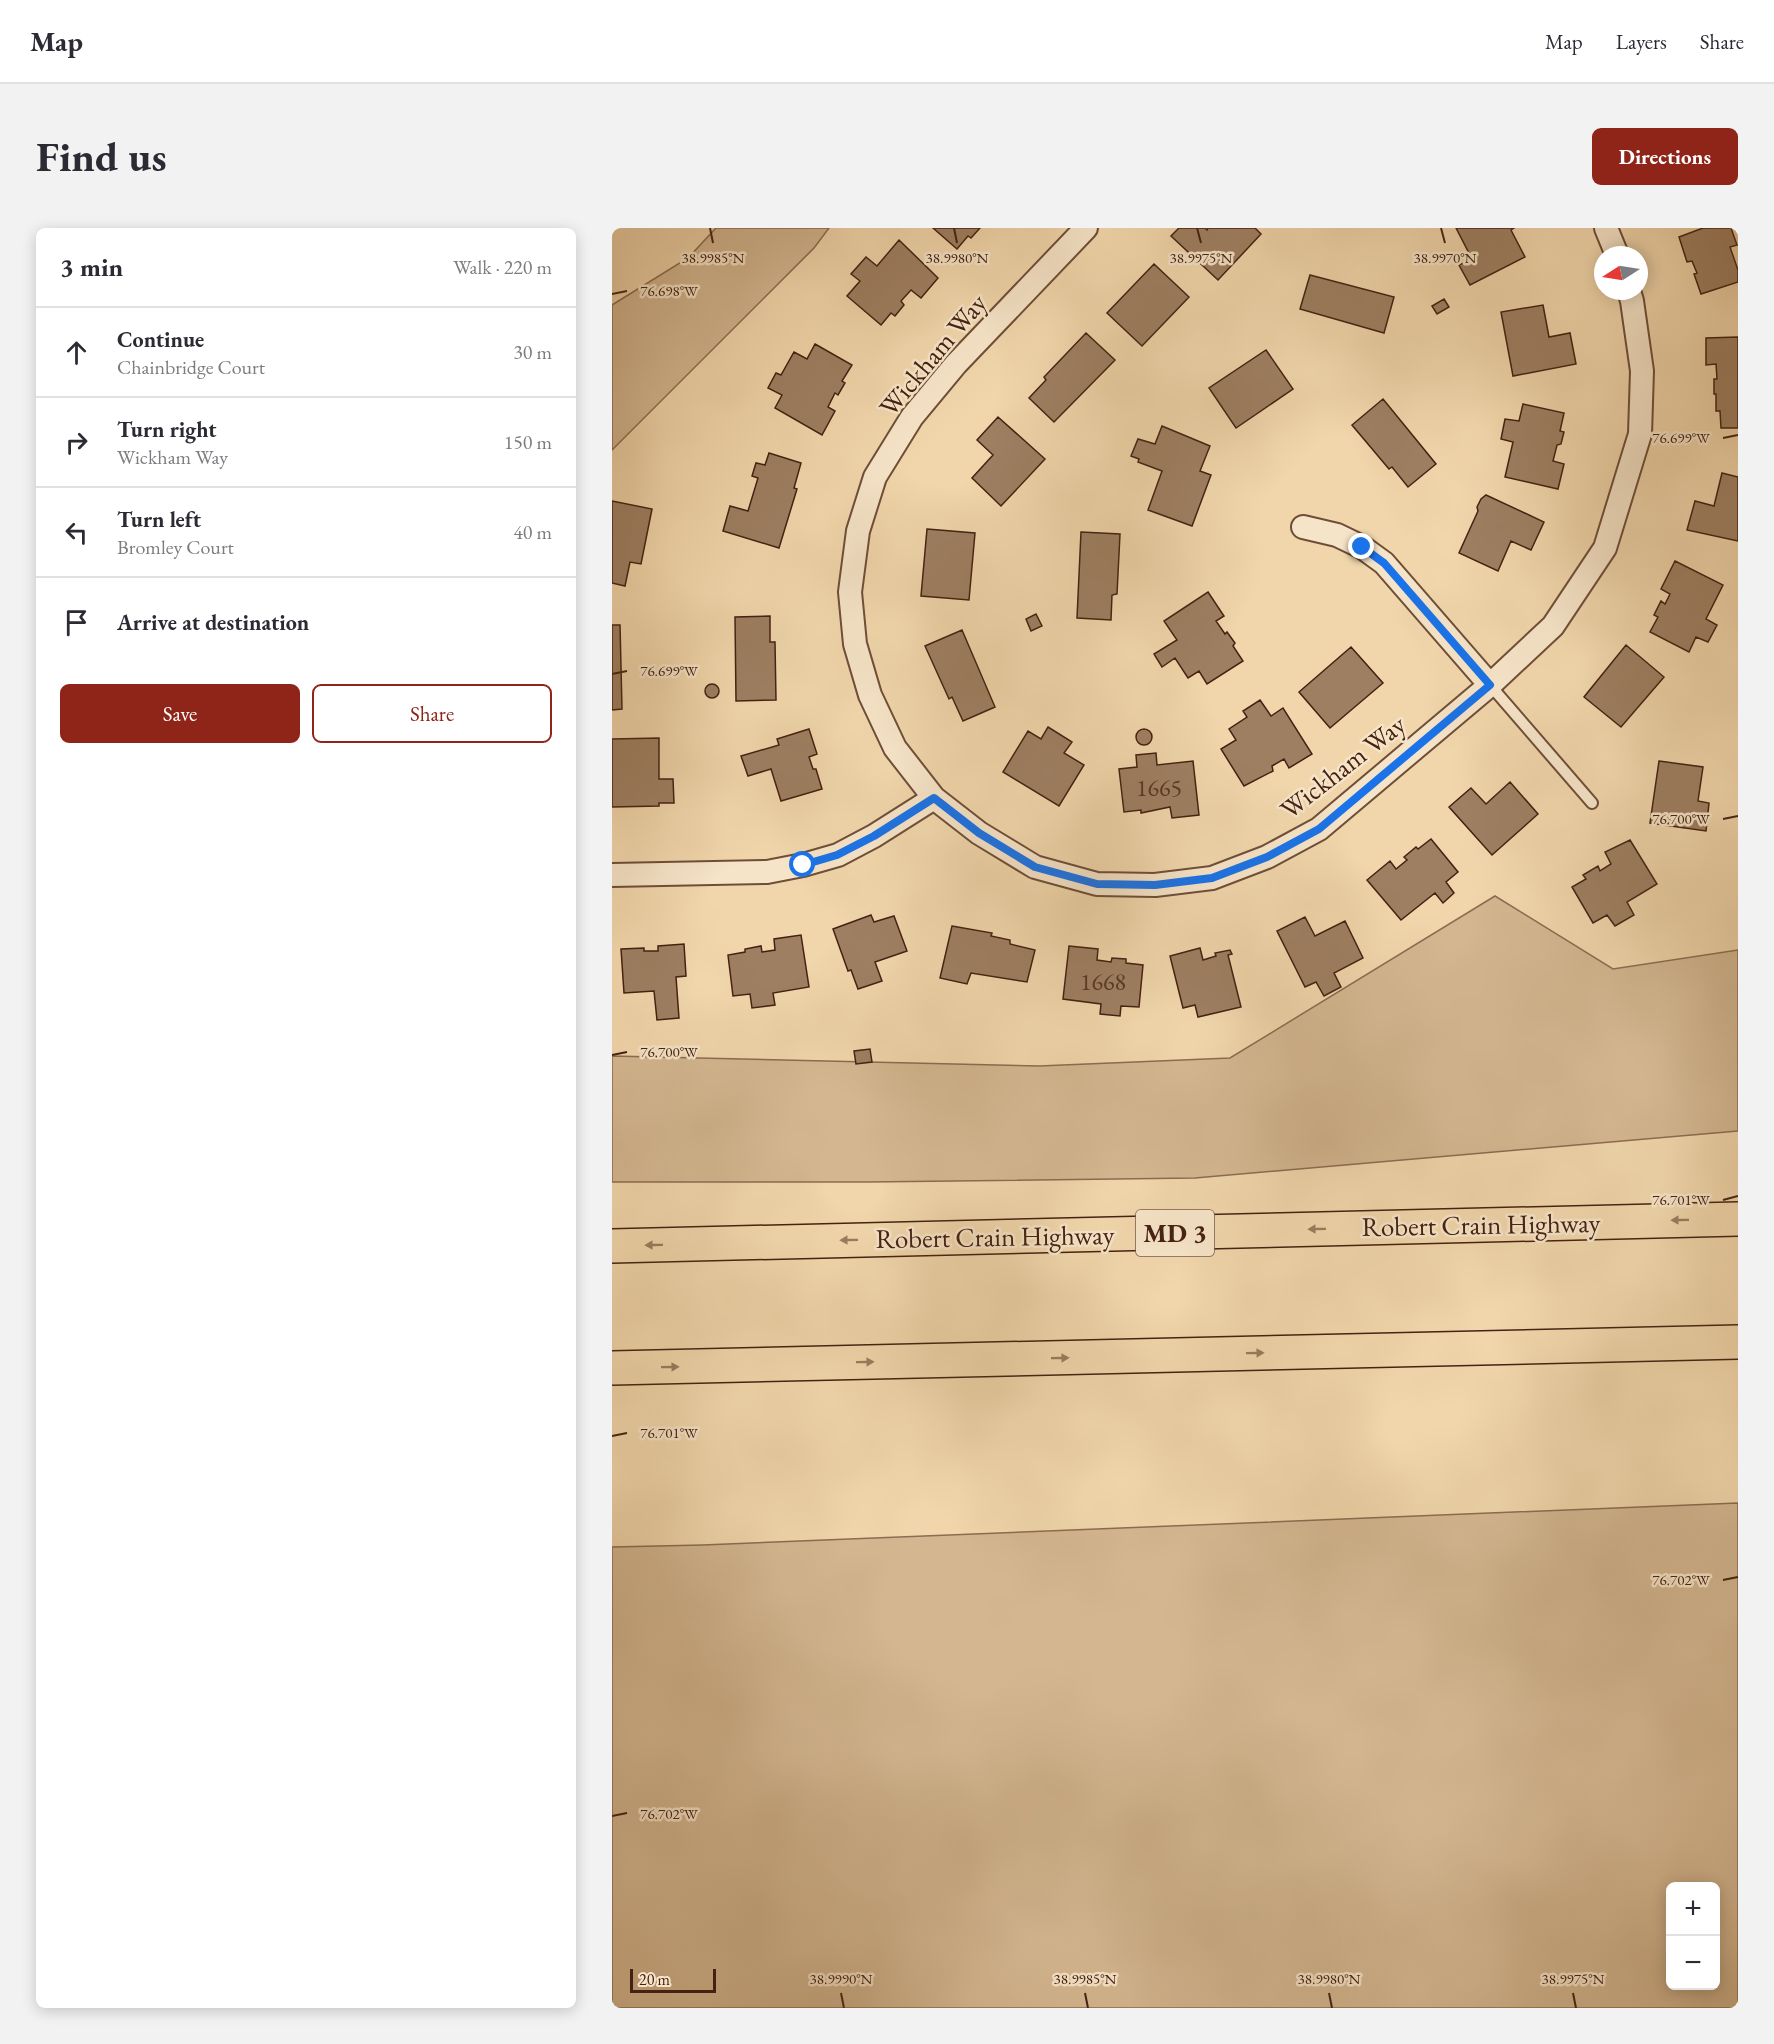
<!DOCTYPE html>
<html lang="en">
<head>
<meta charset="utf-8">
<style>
	:root { --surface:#fff; --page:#f2f2f3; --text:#2b2b33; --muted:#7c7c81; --line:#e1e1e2; --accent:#8f2418 }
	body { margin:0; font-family:"EB Garamond",serif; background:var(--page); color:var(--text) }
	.controls { position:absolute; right:18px; bottom:18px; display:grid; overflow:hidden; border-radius:9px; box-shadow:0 3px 15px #0003 }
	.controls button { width:54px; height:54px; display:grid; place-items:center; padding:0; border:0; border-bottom:2px solid var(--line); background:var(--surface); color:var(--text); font:30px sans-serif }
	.compass { position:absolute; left:982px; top:18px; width:54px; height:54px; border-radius:50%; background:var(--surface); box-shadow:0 3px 15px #0003; rotate:258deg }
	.scale { position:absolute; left:18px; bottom:15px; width:86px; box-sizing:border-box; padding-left:6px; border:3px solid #442112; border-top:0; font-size:16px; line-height:21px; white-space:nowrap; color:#442112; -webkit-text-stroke:4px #f6e4c8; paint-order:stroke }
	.stop { position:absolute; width:18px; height:18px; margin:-14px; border:4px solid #1a73e8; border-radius:50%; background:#fff }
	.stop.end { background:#1a73e8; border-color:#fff; box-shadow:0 2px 6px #0008 }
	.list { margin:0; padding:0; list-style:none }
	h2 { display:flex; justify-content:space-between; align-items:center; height:78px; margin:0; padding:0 24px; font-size:26px }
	h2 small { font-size:20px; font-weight:400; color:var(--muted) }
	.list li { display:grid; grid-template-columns:39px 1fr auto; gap:18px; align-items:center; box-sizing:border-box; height:90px; padding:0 24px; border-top:2px solid var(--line) }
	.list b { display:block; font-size:22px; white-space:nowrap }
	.list p { margin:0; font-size:20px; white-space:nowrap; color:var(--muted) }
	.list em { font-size:20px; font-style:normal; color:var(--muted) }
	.actions { display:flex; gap:12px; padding:18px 24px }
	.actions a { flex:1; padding:14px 0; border:2px solid var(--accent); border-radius:9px; text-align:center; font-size:21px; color:var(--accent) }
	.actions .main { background:var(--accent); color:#fff }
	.icon { flex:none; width:33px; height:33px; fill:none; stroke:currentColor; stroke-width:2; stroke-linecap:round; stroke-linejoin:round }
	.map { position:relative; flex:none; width:1126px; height:1780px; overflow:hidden; border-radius:9px }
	header { display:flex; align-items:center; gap:36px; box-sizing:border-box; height:84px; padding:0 30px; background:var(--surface); border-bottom:2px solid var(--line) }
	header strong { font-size:28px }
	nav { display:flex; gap:33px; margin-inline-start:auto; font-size:21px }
	.intro { display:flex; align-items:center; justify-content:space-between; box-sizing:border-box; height:144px; padding:0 36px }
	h1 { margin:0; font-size:42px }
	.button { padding:15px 27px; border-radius:9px; background:var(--accent); color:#fff; font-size:21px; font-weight:700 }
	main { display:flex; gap:36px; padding:0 36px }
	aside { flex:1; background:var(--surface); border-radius:9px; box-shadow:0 3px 15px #0003 }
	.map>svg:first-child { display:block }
	.green { fill:#d4b791; stroke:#8c6c52; stroke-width:1.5; fill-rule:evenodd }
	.building { fill:#9e7f62; stroke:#442112; stroke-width:1.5 }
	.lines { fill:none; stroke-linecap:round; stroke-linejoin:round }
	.lane-casing { stroke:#6f4e38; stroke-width:14 }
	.street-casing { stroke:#6f4e38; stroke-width:26 }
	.highway-casing { stroke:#442112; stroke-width:36 }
	.lane { stroke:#f6e4c8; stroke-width:10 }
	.street { stroke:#f6e4c8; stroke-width:22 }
	.highway { stroke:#f1d6ab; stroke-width:33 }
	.oneway { fill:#9a7c5e }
	.route { stroke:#1a73e8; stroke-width:8 }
	.ticks { fill:none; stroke:#442112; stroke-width:2 }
	.labels { text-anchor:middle; stroke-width:5; stroke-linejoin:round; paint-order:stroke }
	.number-label { font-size:24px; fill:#5a3826 }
	.shield { fill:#f6e4c8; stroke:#795c49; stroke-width:1.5 }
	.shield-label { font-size:26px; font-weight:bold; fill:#442112 }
	.street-label { font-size:27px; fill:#442112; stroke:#f6e4c8 }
	.ticks-label { font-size:15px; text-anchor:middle; fill:#442112; stroke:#f6e4c8; stroke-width:5; stroke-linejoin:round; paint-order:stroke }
</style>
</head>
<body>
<header>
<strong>Map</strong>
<nav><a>Map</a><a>Layers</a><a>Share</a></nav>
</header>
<div class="intro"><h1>Find us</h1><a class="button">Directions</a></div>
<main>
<aside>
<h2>3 min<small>Walk · 220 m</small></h2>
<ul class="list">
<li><svg class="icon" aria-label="ahead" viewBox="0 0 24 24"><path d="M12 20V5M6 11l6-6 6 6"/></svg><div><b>Continue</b><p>Chainbridge Court</p></div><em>30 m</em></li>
<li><svg class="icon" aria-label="right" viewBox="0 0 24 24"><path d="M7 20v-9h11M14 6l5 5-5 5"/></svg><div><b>Turn right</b><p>Wickham Way</p></div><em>150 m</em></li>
<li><svg class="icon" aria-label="left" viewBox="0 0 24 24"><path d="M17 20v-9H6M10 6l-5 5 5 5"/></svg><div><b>Turn left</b><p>Bromley Court</p></div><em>40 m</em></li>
<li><svg class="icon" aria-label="arrive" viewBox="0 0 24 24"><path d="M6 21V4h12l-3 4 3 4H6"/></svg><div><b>Arrive at destination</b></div></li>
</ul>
<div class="actions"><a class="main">Save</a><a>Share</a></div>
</aside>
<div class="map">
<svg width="1126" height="1780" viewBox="0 0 1126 1780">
	<rect width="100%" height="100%" fill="#f1d6ab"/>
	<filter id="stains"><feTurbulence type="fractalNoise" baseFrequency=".00333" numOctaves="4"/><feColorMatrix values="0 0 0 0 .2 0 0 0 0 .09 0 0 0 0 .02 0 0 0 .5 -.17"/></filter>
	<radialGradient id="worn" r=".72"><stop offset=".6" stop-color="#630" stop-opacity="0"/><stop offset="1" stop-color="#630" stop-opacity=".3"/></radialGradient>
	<!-- green -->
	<path class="green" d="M104 0H217L202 20 0 222V77L76 30Z
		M883 668 1001 741 1126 722V903L583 950 256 954H0V828L427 838 618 830Z
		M1126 1275V1780H0V1319L91 1317ZM1104 1658V1758H1058V1658Z"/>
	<!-- building -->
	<path class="building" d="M321 0H368L359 10 356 8 345 21Z
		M567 0H593L595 2 596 0H643L649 6 606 52 559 8Z
		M844 0H902L899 2 913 29 858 57 847 37 860 31Z
		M1091 0H1119L1125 17 1118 19 1126 42V54L1089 66 1082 46 1085 45 1080 33 1075 34 1067 9Z
		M287 12 326 50 309 70 299 62 289 73 292 77 283 88 279 85 269 97 235 68 248 53 239 46 254 29 265 38Z
		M542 36 577 69 530 118 495 85Z
		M698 47 782 69 772 105 688 81Z
		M832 71 837 79 825 86 820 78Z
		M931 77 937 109 958 105 964 136 901 148 889 84Z
		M474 105 503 132 442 194 417 170 434 152 432 149Z
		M1126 109V200H1109L1108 183H1104V166H1102V151H1105L1104 136 1094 137V110Z
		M203 116 240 137 230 153 233 155 226 167 223 165 216 179 223 183 210 207 163 180 170 167 156 160 164 145 169 147 182 124 195 131Z
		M654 122 681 161 624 200 597 160Z
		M771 171 824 236 796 259 780 239 777 241 740 197Z
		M911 176 952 185 948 203 952 204 949 216 945 217 941 233 952 236 946 261 893 249 901 214 889 211 893 191 907 193Z
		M386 189 433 231 389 278 360 250 381 227 365 212Z
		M550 198 598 218 588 243 599 247 580 298 536 282 550 243 526 234 527 231 519 228 526 211 543 216Z
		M157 225 189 235 182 260 185 261 167 320 111 303 118 278 136 283 146 250 140 248 144 235 153 237Z
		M1110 245 1126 249V313L1075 302 1083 273 1102 278Z
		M874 267 932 294 919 322 899 313 886 343 847 325 866 283 865 279 869 271Z
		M0 273 40 281 29 336 18 334 13 358 0 355Z
		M315 301 363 305 357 372 309 368Z
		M469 304 508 306 505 366 500 367 499 392 465 390Z
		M1063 333 1111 357 1094 391 1105 397 1096 414 1084 409 1077 424 1038 404 1046 389 1042 387 1049 373 1053 376 1058 366 1049 361Z
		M596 364 612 388 604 393 613 406 615 404 623 415 621 418 631 433 595 456 587 443 576 450 563 430 550 439 542 426 565 412 552 393Z
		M424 386 430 398 419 403 414 391Z
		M158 388V414H163L164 472 124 473 123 389Z
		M0 397H8L10 481 0 482Z
		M350 402 383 479 351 493 340 469 337 471 313 418Z
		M1014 417 1052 449 1009 499 972 469Z
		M739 419 771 455 718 500 687 464Z
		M93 463a7 7 0 1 1 14 0a7 7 0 1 1-14 0Z
		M648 472 659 488 671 480 700 526 677 540 672 531 660 538 661 543 632 558 609 521 624 512 617 501 635 489 631 483Z
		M436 499 460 514 452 525 472 537 447 578 391 544 416 503 429 511Z
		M524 509a8 8 0 1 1 16 0a8 8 0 1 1-16 0Z
		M197 501 205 526 197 529 201 541H204L210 561 169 573 159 541 136 548 129 528 167 517 165 511Z
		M47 510V551H61L62 575H47V578L0 579V511Z
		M544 525 545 537 581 533 587 587 560 590 558 579 529 585V582L512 584 507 541 525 539 524 527Z
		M1047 533 1091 539 1086 573 1097 575 1094 603 1038 595Z
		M898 554 926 586 880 627 837 579 859 560 874 576Z
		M819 611 846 644 834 654 842 665 831 675 823 665 789 692 755 652 778 633 784 641 795 632 792 629 804 619 806 621Z
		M1018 612 1045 656 1015 674 1022 687 1003 698 995 687 981 695 960 659 974 651 971 647 986 638 988 643 999 636 993 624Z
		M259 687 262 694 282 688 295 723 263 734 270 753 246 761 239 742 236 743 221 701Z
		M693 689 703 708 733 693 751 730 722 745 729 759 712 768 704 754 693 759 665 703Z
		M340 698 380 705 379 708 398 712V716L423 722 415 754 359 745 355 756 328 750Z
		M189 707 197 759 161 765 163 777 140 780 138 766 121 768 116 727 133 724V721L149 718 150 724 163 722 162 711Z
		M72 716 74 748 64 749 67 790 45 792 42 763 12 765 9 721 32 720V723H46V718Z
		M457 718 486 721 485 732 499 734 500 730 514 731V735L531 737 527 779 509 778 508 788 488 786 489 776 451 771Z
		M588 720 591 732 604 728 603 725 618 722 620 726 616 727 629 779 586 789 583 777 571 780 558 728Z
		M258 821 260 834 244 836 242 823Z"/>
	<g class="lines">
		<!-- lane casing -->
		<g class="lane-casing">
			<path id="lane" d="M878 457 980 575"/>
		</g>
		<!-- street casing -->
		<g class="street-casing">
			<path id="street" d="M474 0 344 136 300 189 263 249 246 303 238 364 243 416 258 467 283 520 322 570 367 605 423 639 485 656 543 657 600 650 655 629 707 601 878 457 941 398 993 320 1028 206 1030 143 1020 73 1017 63
				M994 0 1005 27
				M691 299 725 307 750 319 772 335 878 457
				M0 647 155 644 191 637 226 627 262 608 322 570"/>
		</g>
		<!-- highway casing -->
		<g class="highway-casing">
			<path id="highway" d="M0 1018 1126 991
				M0 1140 1126 1114"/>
		</g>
		<!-- lane -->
		<use href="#lane" class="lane"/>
		<!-- street -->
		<use href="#street" class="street"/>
		<!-- highway -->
		<use href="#highway" class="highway"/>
	</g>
	<!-- one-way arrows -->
	<defs><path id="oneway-solid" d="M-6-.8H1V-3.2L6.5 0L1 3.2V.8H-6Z" transform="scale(1.5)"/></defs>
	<g class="oneway">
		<use href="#oneway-solid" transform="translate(1068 992) rotate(179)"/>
		<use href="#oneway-solid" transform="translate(705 1001) rotate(179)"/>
		<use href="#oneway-solid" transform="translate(237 1012) rotate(179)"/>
		<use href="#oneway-solid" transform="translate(42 1017) rotate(179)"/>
		<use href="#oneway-solid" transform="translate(643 1125) rotate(-1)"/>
		<use href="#oneway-solid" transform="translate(448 1130) rotate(-1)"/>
		<use href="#oneway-solid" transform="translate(253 1134) rotate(-1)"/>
		<use href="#oneway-solid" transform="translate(58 1139) rotate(-1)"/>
	</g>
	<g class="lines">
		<!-- route -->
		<path class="route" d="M191 637 225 627 262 608 322 570 367 605 423 639 485 656 543 657 600 650 655 629 707 601 878 457 772 335 750 319"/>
	</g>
	<!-- ticks -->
	<path class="ticks" d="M98 0 101 15M342 0 345 15M585 0 589 15M829 0 833 15M0 66 15 63M1111 210 1126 207M0 446 15 443M1111 591 1126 588M0 827 15 824M1111 972 1126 968M0 1208 15 1205M1111 1352 1126 1349M0 1588 15 1585M229 1765 232 1780M473 1765 476 1780M717 1765 720 1780M961 1765 964 1780"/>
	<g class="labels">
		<!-- number labels -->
		<g class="number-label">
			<text x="547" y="568">1665</text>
			<text x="491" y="762">1668</text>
		</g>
		<!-- shield labels -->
		<rect class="shield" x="524" y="982" width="78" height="46" rx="4.5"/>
		<g class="shield-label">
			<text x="563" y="1014">MD 3</text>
		</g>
		<!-- street labels -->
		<g class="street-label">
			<text transform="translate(321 127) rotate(-50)" y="9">Wickham Way</text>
			<text transform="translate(731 539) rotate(-38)" y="9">Wickham Way</text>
			<text transform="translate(869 997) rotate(-1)" y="9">Robert Crain Highway</text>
			<text transform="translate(383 1009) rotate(-1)" y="9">Robert Crain Highway</text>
		</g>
	</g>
	<g class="ticks-label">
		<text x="101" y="35">38.9985°N</text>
		<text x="345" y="35">38.9980°N</text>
		<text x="589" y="35">38.9975°N</text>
		<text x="833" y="35">38.9970°N</text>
		<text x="57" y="68">76.698°W</text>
		<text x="1069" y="215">76.699°W</text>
		<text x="57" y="448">76.699°W</text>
		<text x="1069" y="596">76.700°W</text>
		<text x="57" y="829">76.700°W</text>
		<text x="1069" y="977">76.701°W</text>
		<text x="57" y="1210">76.701°W</text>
		<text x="1069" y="1357">76.702°W</text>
		<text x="57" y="1591">76.702°W</text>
		<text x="229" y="1756">38.9990°N</text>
		<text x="473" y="1756">38.9985°N</text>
		<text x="717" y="1756">38.9980°N</text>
		<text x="961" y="1756">38.9975°N</text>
	</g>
	<rect width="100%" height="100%" filter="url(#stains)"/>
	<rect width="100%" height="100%" fill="url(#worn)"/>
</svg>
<div class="controls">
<button>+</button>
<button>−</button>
</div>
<svg class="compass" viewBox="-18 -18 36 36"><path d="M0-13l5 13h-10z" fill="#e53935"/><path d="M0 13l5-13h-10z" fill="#7c7c81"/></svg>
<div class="scale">20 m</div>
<div class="stop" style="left:191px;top:637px"></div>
<div class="stop end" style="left:750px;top:319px"></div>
</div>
</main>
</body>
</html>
